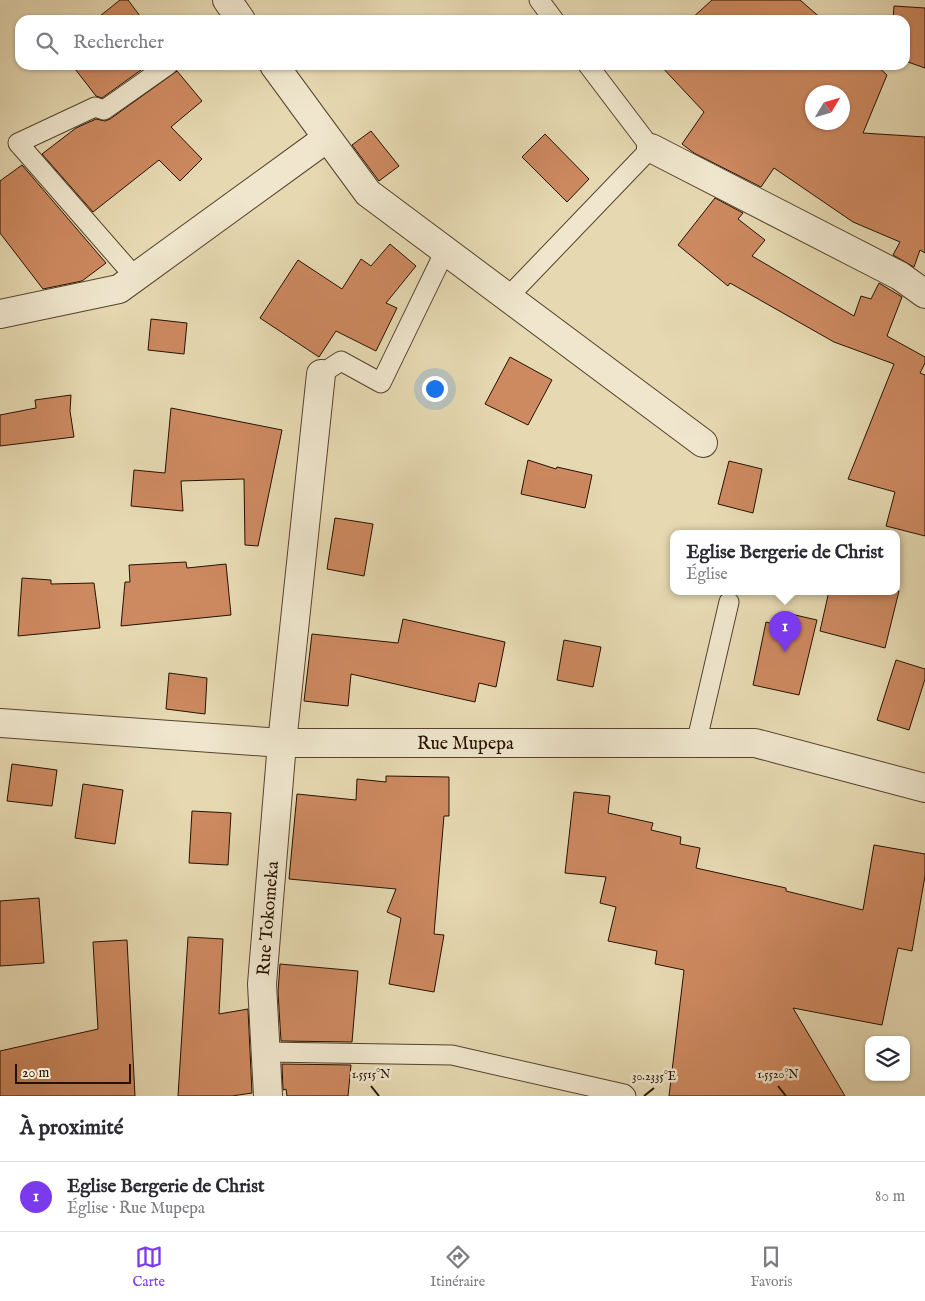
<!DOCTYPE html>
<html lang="fr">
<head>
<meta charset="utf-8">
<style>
	:root { --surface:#fff; --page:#f2f2f3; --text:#2b2b33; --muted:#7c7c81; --line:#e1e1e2; --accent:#7c3aed }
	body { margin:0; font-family:"IM FELL English",serif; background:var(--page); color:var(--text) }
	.controls { position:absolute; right:15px; bottom:15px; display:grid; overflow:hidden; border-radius:10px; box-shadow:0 1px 4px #0004 }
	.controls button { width:45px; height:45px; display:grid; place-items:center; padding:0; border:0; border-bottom:1px solid var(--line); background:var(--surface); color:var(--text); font:25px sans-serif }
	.compass { position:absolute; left:805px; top:85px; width:45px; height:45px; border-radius:50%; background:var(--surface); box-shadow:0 1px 4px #0004; rotate:52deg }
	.scale { position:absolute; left:15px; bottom:12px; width:116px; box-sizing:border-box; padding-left:5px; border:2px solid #251100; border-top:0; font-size:14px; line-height:18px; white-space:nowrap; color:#251100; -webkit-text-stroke:4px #efe6cd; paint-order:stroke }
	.you { position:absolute; left:434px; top:388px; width:18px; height:18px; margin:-12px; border:4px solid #fff; border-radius:50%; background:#1a73e8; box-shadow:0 0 0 8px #1a73e833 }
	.badge { display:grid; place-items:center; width:32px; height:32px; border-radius:50%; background:var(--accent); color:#fff; font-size:16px; font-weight:700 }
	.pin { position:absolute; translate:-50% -41px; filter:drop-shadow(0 1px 2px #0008) }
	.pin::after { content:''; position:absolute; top:26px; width:18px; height:15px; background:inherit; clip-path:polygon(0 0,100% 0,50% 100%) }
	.popup { position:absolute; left:670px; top:530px; width:230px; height:65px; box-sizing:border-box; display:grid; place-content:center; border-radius:10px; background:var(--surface); filter:drop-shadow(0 1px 4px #0005); font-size:16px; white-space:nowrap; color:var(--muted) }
	.popup b { font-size:19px; color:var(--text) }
	.popup::after { content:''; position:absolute; left:50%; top:100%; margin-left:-10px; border:10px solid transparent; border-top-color:var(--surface) }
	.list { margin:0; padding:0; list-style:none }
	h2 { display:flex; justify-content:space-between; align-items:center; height:65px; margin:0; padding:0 20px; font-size:21px }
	h2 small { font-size:16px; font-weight:400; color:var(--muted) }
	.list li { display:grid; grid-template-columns:32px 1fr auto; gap:15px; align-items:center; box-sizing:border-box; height:70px; padding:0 20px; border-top:1px solid var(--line) }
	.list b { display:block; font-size:19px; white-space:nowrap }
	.list p { margin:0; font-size:16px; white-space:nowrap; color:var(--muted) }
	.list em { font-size:16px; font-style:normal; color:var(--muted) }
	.icon { flex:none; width:28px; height:28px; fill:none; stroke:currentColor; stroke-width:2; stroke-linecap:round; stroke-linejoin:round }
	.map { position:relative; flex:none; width:925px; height:1096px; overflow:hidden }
	.search { position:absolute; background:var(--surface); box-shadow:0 1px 4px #0004; left:15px; right:15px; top:15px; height:55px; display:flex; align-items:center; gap:12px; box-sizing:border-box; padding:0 18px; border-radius:15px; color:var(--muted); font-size:19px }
	.sheet { height:135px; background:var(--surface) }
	nav { display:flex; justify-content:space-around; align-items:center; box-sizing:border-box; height:70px; border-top:1px solid var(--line); background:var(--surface); font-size:14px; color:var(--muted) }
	nav a { display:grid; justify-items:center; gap:2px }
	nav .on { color:var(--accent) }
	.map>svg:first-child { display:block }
	.building { fill:#cd8960; stroke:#251100; fill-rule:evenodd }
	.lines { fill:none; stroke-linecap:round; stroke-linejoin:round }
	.lane-casing { stroke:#55432c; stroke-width:21 }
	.street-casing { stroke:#55432c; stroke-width:30 }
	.lane { stroke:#efe6cd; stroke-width:19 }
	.street { stroke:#efe6cd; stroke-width:28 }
	.ticks { fill:none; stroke:#251100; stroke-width:2 }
	.labels { text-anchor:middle; stroke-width:5; stroke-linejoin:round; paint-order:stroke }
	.street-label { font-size:18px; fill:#251100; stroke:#efe6cd }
	.ticks-label { font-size:12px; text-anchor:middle; fill:#251100; stroke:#efe6cd; stroke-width:5; stroke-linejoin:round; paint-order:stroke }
</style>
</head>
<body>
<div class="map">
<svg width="925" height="1096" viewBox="0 0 925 1096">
	<rect width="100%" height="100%" fill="#e6d9b2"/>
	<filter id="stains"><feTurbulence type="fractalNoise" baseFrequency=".004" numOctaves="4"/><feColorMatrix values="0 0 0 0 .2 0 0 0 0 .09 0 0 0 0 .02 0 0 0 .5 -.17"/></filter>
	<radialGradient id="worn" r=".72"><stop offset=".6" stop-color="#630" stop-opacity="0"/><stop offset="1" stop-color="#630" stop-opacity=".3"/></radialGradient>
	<!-- building -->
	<path class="building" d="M120 0H128L143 20H95Z
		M712 0H800L823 20H690Z
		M894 6 925 8V68L905 61V20H893Z
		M72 65H148L102 98 96 96Z
		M660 65H876L887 75 863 133 925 137V253L920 250 914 267 893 255 900 242 853 222 774 168 761 187 694 153 682 144 704 112ZM812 92H842V122H812Z
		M177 71 202 101 171 127 202 159 180 181 159 160 93 212 42 154 76 128 96 119 105 121 110 119Z
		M371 131 399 166 379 181 352 145Z
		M545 134 589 179 567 202 522 157Z
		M22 165 106 263 82 281 43 289 0 233V181Z
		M715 198 743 213 738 219 765 240 752 256 854 316 861 296 871 299 879 283 902 297 887 336 925 357V363L920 373 925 375V536L886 526 895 492 848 479 894 364 834 342 730 283 728 286 678 245Z
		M390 244 416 266 386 303 397 308 376 351 336 331 319 357 260 318 298 260 342 289 361 259 371 266Z
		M151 319 187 323 184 354 148 350Z
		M510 357 552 380 528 425 485 404Z
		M71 395 70 411 74 437 0 446V415L36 408 35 400Z
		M171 408 282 430 258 546 245 545 244 479 181 481 183 511 131 506 134 470 165 473Z
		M528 460 556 469 557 467 592 475 585 508 521 494Z
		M729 461 762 469 753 513 718 504Z
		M335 518 373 524 364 576 327 569Z
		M186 562 187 568 226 564 231 615 121 626 125 582H130L129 565Z
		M22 578 51 580V584L94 583 100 628 18 636Z
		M829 591H899L885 648 820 631Z
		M782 612 817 620 799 695 753 685 766 622 778 625Z
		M403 619 505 642 496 687 479 683 475 702 351 674 348 706 304 701 312 634 398 643Z
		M564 640 601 647 593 687 557 680Z
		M896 660 925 669V679L909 730 877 720Z
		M169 673 207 678 205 714 166 709Z
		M12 764 57 770 52 806 7 801Z
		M386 776 449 777V816H444L434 934 444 935 434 992 389 984 401 918 387 912 396 889 289 879 297 794 356 800 357 779 386 782Z
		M83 784 123 790 115 844 75 838Z
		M574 792 610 796 608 813 653 823 651 830 681 837 680 844 700 848 696 868 786 888V891L863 910 874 845 925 854V876L912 951 898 948 882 1025 793 1008 845 1096H669L684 970 655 964 657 951 608 941 616 907 600 903 606 877 565 873Z
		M192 811 231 813 228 865 189 863Z
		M39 898 44 963 0 966V901Z
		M188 937 223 939 219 1014 248 1009 252 1093 232 1096H178Z
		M127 940 135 1096H0V1051L98 1029 93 942Z
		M280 964 358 971 352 1042 281 1041 278 992Z
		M282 1064 351 1065 348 1096H287L286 1089 283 1090Z"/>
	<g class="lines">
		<!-- lane casing -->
		<g class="lane-casing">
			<path id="lane" d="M539 0 554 20
				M135 277 18 143 95 107 104 110 168 65
				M508 297 651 148 588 65
				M321 374 341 361 381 383 445 251
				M696 744 729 602
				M266 1052 452 1055 624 1094 626 1096"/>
		</g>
		<!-- street casing -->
		<g class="street-casing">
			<g id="street">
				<path d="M227 0 241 20"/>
				<path d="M274 65 368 193 703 443"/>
				<path d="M651 148 900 276 925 294"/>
				<path d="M0 314 119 289 327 138"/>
				<path id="s1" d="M0 723 282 743H755L925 788"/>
				<path id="s2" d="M268 1096 262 984 282 743 321 374"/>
			</g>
		</g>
		<!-- lane -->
		<use href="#lane" class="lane"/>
		<!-- street -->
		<use href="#street" class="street"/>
	</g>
	<!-- ticks -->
	<path class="ticks" d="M371 1086 379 1096M778 1086 786 1096M644 1096 654 1088"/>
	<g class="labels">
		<!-- street labels -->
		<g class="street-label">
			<text dy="6" stroke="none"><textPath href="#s1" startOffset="466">Rue Mupepa</textPath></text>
			<text dy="6" stroke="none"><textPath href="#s2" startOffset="178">Rue Tokomeka</textPath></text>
		</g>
	</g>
	<g class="ticks-label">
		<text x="371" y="1078">1.5515°N</text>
		<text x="778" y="1078">1.5520°N</text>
		<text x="654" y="1080">30.2335°E</text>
	</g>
	<rect width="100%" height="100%" filter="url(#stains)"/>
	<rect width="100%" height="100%" fill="url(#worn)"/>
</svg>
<div class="controls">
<button><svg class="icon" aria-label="layers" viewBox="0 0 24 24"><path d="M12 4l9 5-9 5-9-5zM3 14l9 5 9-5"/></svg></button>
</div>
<svg class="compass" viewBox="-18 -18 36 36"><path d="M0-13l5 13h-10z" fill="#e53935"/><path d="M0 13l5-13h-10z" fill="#7c7c81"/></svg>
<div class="scale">20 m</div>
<div class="you"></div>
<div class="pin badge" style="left:785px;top:652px">1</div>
<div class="popup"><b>Eglise Bergerie de Christ</b>Église</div>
<div class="search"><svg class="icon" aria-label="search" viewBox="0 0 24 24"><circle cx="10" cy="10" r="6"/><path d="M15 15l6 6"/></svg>Rechercher</div>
</div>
<section class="sheet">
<h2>À proximité<small></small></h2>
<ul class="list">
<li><span class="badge">1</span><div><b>Eglise Bergerie de Christ</b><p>Église · Rue Mupepa</p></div><em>80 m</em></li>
</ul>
</section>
<nav>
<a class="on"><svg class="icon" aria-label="map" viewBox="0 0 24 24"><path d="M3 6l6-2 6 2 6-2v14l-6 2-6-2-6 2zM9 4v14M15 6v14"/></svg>Carte</a>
<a><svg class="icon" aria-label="directions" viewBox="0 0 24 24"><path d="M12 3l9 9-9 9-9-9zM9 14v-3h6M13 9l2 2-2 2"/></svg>Itinéraire</a>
<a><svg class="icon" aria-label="saved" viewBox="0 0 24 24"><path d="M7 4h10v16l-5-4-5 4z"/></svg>Favoris</a>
</nav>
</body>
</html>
